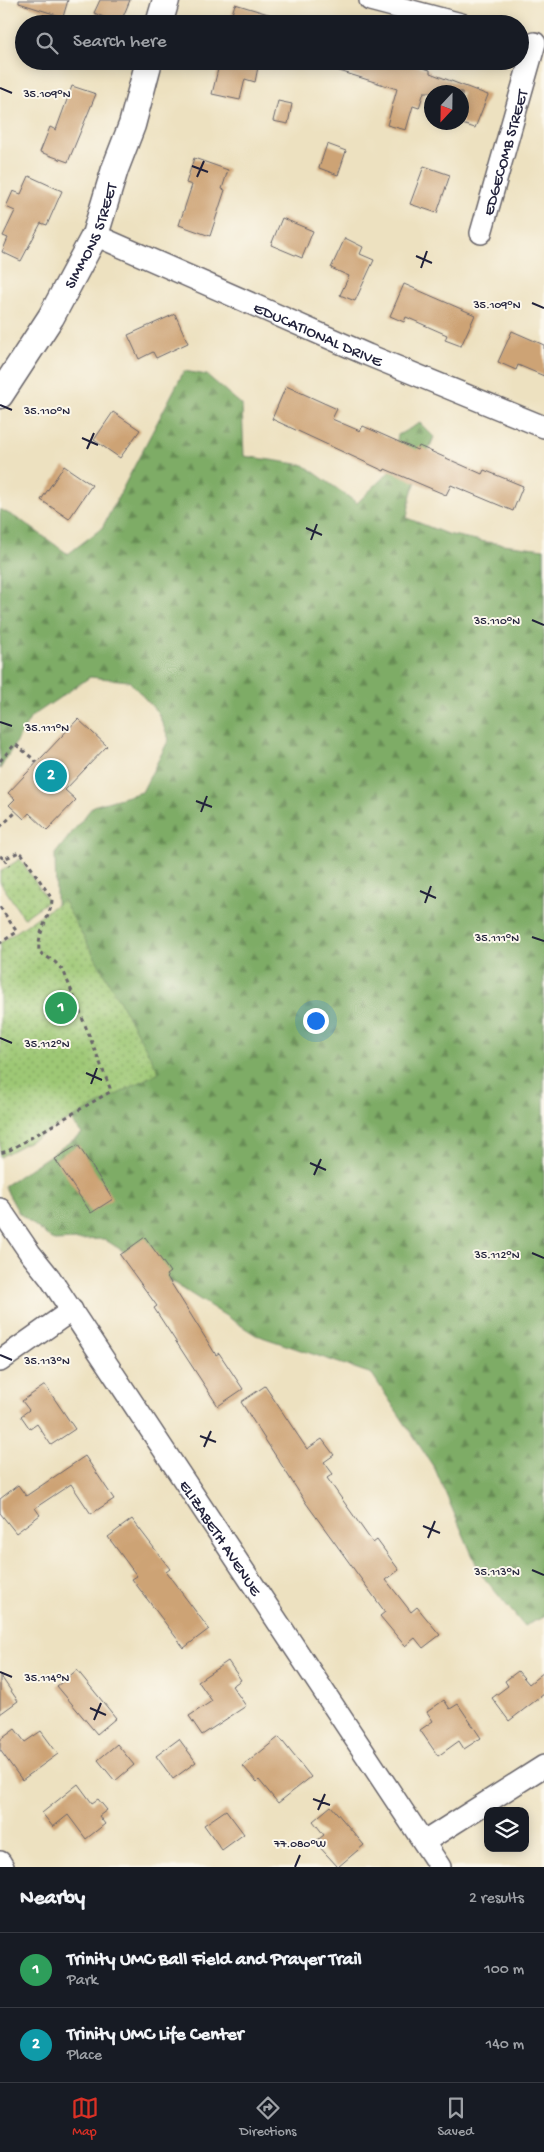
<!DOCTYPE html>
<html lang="en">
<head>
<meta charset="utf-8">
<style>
	:root { --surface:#171b24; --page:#242831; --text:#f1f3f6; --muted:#9ea1a6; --line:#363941; --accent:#d93025 }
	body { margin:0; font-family:"Gochi Hand",sans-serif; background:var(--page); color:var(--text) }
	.controls { position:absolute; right:15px; bottom:15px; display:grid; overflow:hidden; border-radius:10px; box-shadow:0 2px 12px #0003 }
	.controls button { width:45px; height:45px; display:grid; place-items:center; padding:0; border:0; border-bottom:1px solid var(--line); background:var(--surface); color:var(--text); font:25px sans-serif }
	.compass { position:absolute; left:424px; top:85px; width:45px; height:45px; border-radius:50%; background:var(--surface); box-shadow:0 2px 12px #0003; rotate:202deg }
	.you { position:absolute; left:315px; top:1020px; width:18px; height:18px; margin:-12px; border:4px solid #fff; border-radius:50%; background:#1a73e8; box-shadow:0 0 0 8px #1a73e833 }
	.badge { display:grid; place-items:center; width:32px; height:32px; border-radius:50%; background:var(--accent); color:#fff; font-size:16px; font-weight:700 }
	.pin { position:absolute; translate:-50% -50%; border:2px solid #fff; box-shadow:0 1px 5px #0006 }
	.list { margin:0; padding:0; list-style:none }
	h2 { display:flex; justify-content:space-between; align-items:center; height:65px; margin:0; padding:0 20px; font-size:21px }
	h2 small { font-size:16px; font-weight:400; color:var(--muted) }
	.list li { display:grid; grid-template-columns:32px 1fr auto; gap:15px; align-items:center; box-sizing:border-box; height:75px; padding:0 20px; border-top:1px solid var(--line) }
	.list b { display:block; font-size:19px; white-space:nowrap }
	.list p { margin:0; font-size:16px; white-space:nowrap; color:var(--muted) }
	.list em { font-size:16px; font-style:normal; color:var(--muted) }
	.icon { flex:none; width:28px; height:28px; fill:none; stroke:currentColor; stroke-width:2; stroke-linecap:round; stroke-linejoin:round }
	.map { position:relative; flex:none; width:544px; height:1867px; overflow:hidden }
	.search { position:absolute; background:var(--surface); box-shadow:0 2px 12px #0003; left:15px; right:15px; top:15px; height:55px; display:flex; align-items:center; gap:12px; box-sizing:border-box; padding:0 18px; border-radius:28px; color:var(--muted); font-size:19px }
	.sheet { height:215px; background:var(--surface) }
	nav { display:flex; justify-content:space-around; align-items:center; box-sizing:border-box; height:70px; border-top:1px solid var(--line); background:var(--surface); font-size:14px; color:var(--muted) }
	nav a { display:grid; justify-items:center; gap:2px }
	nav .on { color:var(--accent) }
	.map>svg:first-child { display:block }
	.forest { fill:url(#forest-firs); stroke:#506750 }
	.park { fill:url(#park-dots); stroke:#607558 }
	.building { fill:#cda374 }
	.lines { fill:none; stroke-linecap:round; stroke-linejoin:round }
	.minor-casing { stroke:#69656a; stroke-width:24 }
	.tertiary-casing { stroke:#69656a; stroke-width:29 }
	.path { stroke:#69656a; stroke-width:3; stroke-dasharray:4 4; stroke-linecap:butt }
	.minor { stroke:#fff; stroke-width:21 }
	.tertiary { stroke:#fff; stroke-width:26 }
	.ticks { fill:none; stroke:#22223b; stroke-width:2 }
	.labels { text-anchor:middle; stroke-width:4; stroke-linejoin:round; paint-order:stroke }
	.street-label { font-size:16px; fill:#22223b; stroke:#fbf7ec }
	.ticks-label { font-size:12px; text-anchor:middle; fill:#22223b; stroke:#fbf7ec; stroke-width:4; stroke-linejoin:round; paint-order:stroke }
</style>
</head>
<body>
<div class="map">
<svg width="544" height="1867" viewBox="0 0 544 1867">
	<defs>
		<pattern id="forest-firs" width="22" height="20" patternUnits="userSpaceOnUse" patternTransform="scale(1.25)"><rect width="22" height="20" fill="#7eac66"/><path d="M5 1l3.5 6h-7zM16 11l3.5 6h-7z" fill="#678c55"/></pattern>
		<pattern id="park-dots" width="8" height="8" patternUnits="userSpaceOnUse" patternTransform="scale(1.25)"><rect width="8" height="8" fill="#9ec875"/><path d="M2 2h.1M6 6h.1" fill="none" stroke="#80a261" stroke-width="1.8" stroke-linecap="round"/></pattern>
	</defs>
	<rect width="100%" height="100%" fill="#fbf7ec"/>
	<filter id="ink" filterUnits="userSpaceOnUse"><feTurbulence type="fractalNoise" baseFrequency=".02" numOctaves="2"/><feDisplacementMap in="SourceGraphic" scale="10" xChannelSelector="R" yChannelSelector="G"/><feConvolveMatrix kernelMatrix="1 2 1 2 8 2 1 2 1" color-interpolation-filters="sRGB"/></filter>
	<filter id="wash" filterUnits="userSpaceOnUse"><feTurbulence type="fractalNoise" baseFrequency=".0096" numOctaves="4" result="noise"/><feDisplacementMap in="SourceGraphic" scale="20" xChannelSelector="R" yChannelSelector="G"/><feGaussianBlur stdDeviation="1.12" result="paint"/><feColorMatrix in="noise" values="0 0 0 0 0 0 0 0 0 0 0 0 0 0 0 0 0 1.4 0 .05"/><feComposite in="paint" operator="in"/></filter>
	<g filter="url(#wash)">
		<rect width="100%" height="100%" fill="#ede1c0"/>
		<!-- forest -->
		<path class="forest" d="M184 371 207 375 242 405 244 456 304 465 357 503 391 470 398 435 420 423 434 437 411 494 407 518 447 534 486 542 544 549V1617L524 1626 480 1573 435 1469 372 1374 256 1335 104 1239 54 1241 19 1213 4 1186 82 1134 70 1119 58 976 55 854 93 806 142 792 169 739 158 713 129 681 90 677 31 717 0 769V509L22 521 68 554 102 528Z"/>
		<!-- park -->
		<path class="park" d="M20 859 48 901 24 918 0 882V872Z
			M63 900 159 1072 0 1157V943Z"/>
		<g id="blocks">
			<!-- building -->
			<path class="building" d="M19 0H68L63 17 19 3Z
				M100 0H130L120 24 94 13Z
				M235 4 288 20V24H229Z
				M220 61H234L258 67 255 82 245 79 240 100 212 94Z
				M317 61H402L430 70V73L488 95 475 128 462 124V92H424L419 108 413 106 406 130 387 125 397 89 317 64Z
				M72 86 96 94 68 162 40 152 50 127 56 130Z
				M278 101 292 104 288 124 273 121Z
				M327 144 346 151 338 175 319 168Z
				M194 158 228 170 222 189 225 190 210 236 179 225 192 185 186 183Z
				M424 166 450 175 437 213 410 204Z
				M29 176 62 191 47 225 41 223 21 261 2 252 8 238 3 236 15 211 6 207 13 191 21 194Z
				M282 218 313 231 302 258 271 245Z
				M345 238 363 247 360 254 374 260 355 301 340 295 349 276 331 268Z
				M404 284 475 315 461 346 445 340 447 335 406 317 404 322 390 316Z
				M175 314 188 343 156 358 153 352 139 359 128 335Z
				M512 331 544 345V376L518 365 516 370 498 362Z
				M286 386 337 409 332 419 360 431 363 426 417 450 419 446 482 474 484 470 523 486 513 511 451 485 446 495 385 469 384 471 272 419Z
				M113 412 140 430 120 458 94 440Z
				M64 466 92 485 69 519 41 500Z
				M78 719 107 746 65 790 76 800 47 830 29 813 24 819 9 805 15 799 8 793Z
				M78 1145 113 1199 91 1213 55 1159Z
				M145 1237 170 1272 166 1275 216 1355 219 1353 243 1389 218 1406 154 1308 157 1306 120 1255Z
				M45 1385 75 1429 51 1445 37 1424 30 1429 21 1416 29 1410 22 1401Z
				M265 1386 307 1449 322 1439 334 1455 324 1462 333 1474 327 1478 373 1543 377 1540 399 1570 386 1580 411 1612 417 1607 440 1635 423 1648 415 1638 405 1646 380 1616 385 1612 306 1503 241 1402Z
				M85 1456 114 1499 91 1514 71 1484 35 1508 40 1515 16 1533 0 1513V1499L18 1485 26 1496Z
				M132 1519 170 1569 166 1572 209 1629 184 1648 132 1579 137 1576 108 1537Z
				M228 1661 241 1680 232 1686 246 1706 202 1735 189 1716 212 1701 198 1681Z
				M77 1670 116 1718 97 1734 57 1686Z
				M518 1671 529 1684 544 1672V1694L509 1721 492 1698 508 1686 505 1681Z
				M0 1675 18 1701 0 1714Z
				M444 1700 450 1709 458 1704 481 1738 464 1749 459 1741 438 1756 420 1730 433 1721 427 1712Z
				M15 1729 25 1742 41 1731 58 1754 22 1780 0 1750V1740Z
				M279 1737 311 1777 278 1803 259 1780 257 1782 243 1766Z
				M179 1739 196 1762 173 1779 156 1756Z
				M117 1744 134 1765 115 1781 98 1760Z
				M78 1784 92 1803 98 1799 107 1810 99 1816 105 1824 86 1839 68 1815 53 1827 42 1813Z
				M331 1806 364 1845 338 1867 315 1842 324 1835 313 1821Z
				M226 1810 244 1834 222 1850 204 1825Z"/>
		</g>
	</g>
	<g filter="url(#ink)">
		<use href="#blocks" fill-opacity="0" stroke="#69656a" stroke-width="1"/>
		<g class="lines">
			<!-- minor casing -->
			<g class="minor-casing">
				<g id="minor">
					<path d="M370 0 461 24"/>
					<path id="s1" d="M481 233 535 43"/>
					<path id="s2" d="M95 235 368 355 544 427"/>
					<path id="s3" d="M0 1209 30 1253 50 1278 440 1867"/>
					<path d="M0 1361 72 1310"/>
					<path d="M424 1842 544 1766"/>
					<path d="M0 1862 3 1867"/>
				</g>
			</g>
			<!-- tertiary casing -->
			<g class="tertiary-casing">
				<g id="tertiary">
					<path d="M159 24 166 0"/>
					<path id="s4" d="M0 395 51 317 95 235 115 169 132 125 149 61"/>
				</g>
			</g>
			<!-- path -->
			<path class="path" d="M0 761 15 744 37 762
				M0 827 16 812
				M0 856 4 859 19 852 22 854 52 899C51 918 37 929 39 952L55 962 64 972 110 1088V1092L8 1151 0 1153
				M4 859 9 866
				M0 907 17 932 0 943"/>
			<!-- minor -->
			<use href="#minor" class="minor"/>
			<!-- tertiary -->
			<use href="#tertiary" class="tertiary"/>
		</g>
	</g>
	<!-- ticks -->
	<path class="ticks" d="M0 88 12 93M192 166 208 172M197 177 204 161M416 256 432 263M421 268 427 251M532 303 544 308M0 405 12 410M82 438 98 445M87 449 94 433M306 528 322 535M311 540 317 524M532 620 544 625M0 722 12 726M196 801 212 807M201 812 207 796M420 891 436 898M425 903 431 886M532 937 544 941M0 1038 12 1043M86 1073 102 1080M91 1084 97 1068M310 1163 326 1170M314 1175 321 1159M532 1253 544 1258M0 1355 12 1360M200 1436 216 1442M204 1447 211 1431M423 1526 440 1533M428 1538 435 1521M532 1570 544 1575M0 1672 12 1677M90 1708 106 1715M94 1720 101 1703M313 1799 330 1805M318 1810 325 1794M295 1867 300 1855"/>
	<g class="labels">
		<!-- street labels -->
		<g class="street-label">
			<text dy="6" stroke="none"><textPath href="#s1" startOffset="84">EDGECOMB STREET</textPath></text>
			<text dy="6" stroke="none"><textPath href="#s4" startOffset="184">SIMMONS STREET</textPath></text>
			<text dy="6" stroke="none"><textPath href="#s2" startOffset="244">EDUCATIONAL DRIVE</textPath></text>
			<text dy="6" stroke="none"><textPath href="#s3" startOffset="396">ELIZABETH AVENUE</textPath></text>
		</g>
	</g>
	<g class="ticks-label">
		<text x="47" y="97">35.109°N</text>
		<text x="497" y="308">35.109°N</text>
		<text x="47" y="414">35.110°N</text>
		<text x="497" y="624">35.110°N</text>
		<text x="47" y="731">35.111°N</text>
		<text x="497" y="941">35.111°N</text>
		<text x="47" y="1047">35.112°N</text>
		<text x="497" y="1258">35.112°N</text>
		<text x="47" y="1364">35.113°N</text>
		<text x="497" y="1575">35.113°N</text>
		<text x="47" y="1681">35.114°N</text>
		<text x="300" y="1847">77.080°W</text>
	</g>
</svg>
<div class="controls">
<button><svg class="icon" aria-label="layers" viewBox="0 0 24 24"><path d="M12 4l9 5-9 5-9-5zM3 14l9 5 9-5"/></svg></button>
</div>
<svg class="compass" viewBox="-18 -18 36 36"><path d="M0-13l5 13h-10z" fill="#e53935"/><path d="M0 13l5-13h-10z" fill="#9ea1a6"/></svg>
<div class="you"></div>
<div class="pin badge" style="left:61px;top:1008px;background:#2e9e5b">1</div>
<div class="pin badge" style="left:51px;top:776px;background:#0f9aa8">2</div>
<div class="search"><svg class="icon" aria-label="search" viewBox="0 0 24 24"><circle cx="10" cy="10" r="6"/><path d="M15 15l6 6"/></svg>Search here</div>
</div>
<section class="sheet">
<h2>Nearby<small>2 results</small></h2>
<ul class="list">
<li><span class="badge" style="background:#2e9e5b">1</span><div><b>Trinity UMC Ball Field and Prayer Trail</b><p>Park</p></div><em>100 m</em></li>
<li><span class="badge" style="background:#0f9aa8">2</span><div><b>Trinity UMC Life Center</b><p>Place</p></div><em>140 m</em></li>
</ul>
</section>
<nav>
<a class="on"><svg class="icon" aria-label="map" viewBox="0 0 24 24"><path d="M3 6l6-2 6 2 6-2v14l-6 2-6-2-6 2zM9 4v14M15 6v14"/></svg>Map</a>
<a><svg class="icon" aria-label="directions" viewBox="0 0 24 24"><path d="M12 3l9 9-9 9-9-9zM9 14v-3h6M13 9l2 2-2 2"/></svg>Directions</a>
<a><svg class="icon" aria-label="saved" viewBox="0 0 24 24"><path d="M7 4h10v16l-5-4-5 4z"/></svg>Saved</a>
</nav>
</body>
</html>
